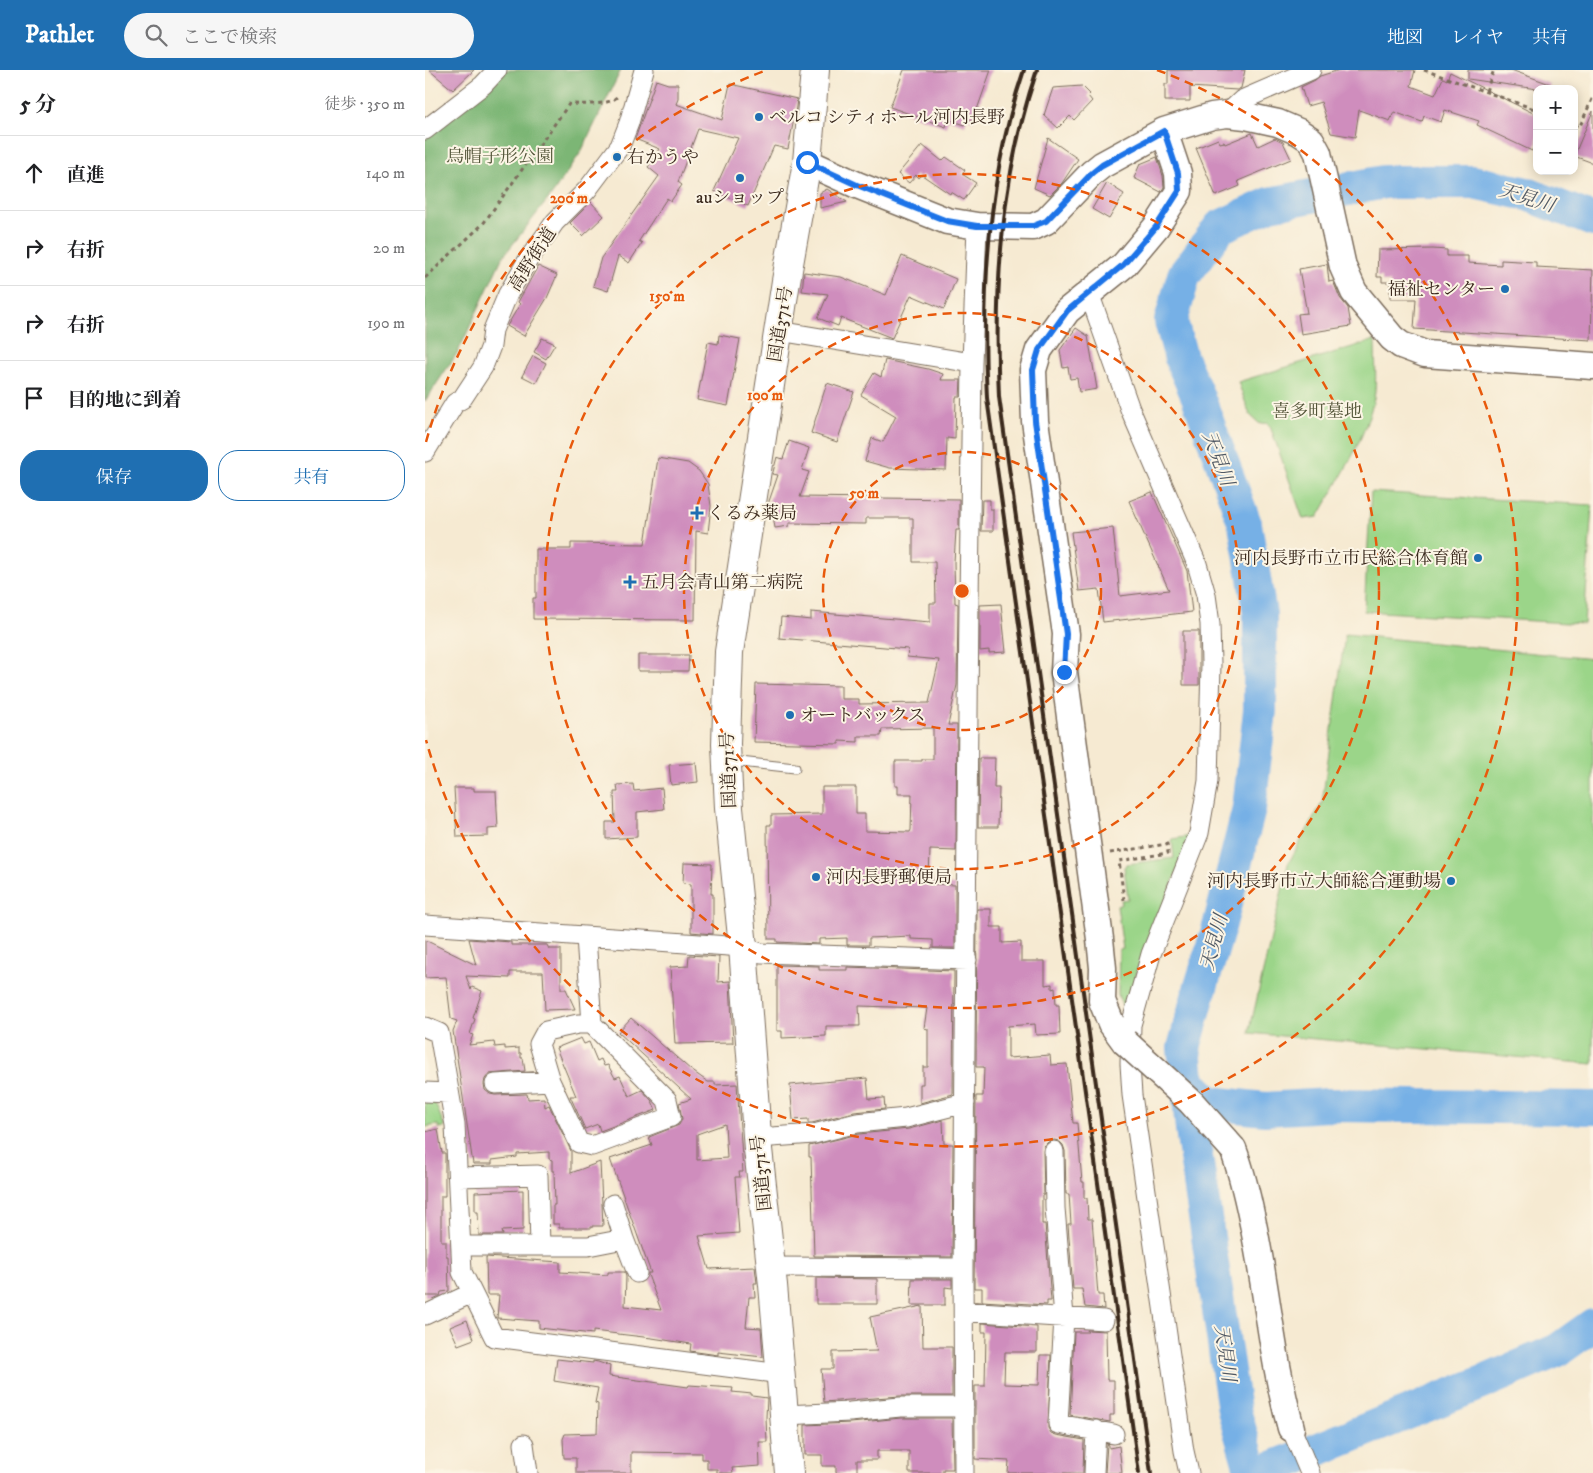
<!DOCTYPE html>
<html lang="ja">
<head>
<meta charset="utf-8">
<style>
	:root { --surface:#fff; --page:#f6f6f6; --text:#202124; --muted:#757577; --line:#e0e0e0; --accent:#1f6fb2 }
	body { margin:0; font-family:"IM FELL DW Pica","Noto Serif JP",serif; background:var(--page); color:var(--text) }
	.controls { position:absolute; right:15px; top:15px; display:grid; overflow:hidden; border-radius:10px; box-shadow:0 2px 12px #0003 }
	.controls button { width:45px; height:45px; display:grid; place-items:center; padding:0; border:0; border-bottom:1px solid var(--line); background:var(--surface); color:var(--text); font:25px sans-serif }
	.stop { position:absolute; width:15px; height:15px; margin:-11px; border:4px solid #1a73e8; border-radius:50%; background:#fff }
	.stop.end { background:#1a73e8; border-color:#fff; box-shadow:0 1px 5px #0008 }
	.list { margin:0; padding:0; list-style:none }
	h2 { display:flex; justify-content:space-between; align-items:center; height:65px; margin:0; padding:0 20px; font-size:21px }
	h2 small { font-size:16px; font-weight:400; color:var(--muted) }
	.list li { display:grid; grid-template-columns:32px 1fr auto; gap:15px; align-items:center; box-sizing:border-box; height:75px; padding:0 20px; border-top:1px solid var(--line) }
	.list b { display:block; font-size:19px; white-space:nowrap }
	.list em { font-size:16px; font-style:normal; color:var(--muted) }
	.actions { display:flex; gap:10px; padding:15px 20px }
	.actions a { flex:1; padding:11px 0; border:1px solid var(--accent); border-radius:20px; text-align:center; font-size:18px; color:var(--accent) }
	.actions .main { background:var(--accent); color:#fff }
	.icon { flex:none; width:28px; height:28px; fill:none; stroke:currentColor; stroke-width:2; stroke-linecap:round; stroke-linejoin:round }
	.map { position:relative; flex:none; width:1168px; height:1403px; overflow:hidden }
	header { display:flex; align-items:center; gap:30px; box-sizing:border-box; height:70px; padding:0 25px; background:var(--accent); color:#fff }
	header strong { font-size:24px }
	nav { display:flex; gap:28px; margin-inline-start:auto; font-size:18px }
	.search { width:350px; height:45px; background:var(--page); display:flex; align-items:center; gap:12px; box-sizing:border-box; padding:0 18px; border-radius:28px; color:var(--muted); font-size:19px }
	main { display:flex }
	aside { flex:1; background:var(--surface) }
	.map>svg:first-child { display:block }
	.green { fill:#9bd589; stroke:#6b8054 }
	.forest { fill:#7cb675; stroke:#5c704a }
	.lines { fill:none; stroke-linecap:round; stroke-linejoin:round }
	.river { stroke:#76b0e6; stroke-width:34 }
	.building { fill:#cf8dbd; fill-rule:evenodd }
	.lane-casing { stroke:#7c6d5d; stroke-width:11 }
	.street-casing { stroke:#7c6d5d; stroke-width:21 }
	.secondary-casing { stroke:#7c6d5d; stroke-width:29 }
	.highway-casing { stroke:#7c6d5d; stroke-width:30 }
	.path { stroke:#7c6d5d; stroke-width:3; stroke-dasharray:4 4; stroke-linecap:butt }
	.lane { stroke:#fff; stroke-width:9 }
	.street { stroke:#fff; stroke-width:19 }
	.secondary { stroke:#fff; stroke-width:26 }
	.highway { stroke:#fff; stroke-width:28 }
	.rail { stroke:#3b2a1e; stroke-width:4 }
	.secondary-bridge-casing { stroke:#7c6d5d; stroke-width:29; stroke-linecap:butt }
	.secondary-bridge { stroke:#fff; stroke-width:26 }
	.route { stroke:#1a73e8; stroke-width:6 }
	.ring { fill:none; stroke:#e8590c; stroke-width:2.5; stroke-dasharray:9 6 }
	.poi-dot { fill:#1f6fb2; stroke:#fcf5e5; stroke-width:2 }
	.labels { text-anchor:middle; stroke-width:4; stroke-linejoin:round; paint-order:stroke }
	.poi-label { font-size:18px; fill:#3b2a1e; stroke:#fcf5e5; text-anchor:start }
	.park-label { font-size:18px; fill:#535539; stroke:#fcf5e5 }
	.street-label { font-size:18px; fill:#3b2a1e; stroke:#fcf5e5 }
	.water-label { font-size:19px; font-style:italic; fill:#505964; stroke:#fcf5e5 }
	.centre { fill:#e8590c; stroke:#fcf5e5; stroke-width:2.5 }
	.ring-label { font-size:15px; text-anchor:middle; font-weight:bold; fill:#e8590c; stroke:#fcf5e5; stroke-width:4; stroke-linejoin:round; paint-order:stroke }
</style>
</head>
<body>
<header>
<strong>Pathlet</strong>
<div class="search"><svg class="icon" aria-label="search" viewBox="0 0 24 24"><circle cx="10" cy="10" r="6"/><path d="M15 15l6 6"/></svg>ここで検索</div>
<nav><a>地図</a><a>レイヤ</a><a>共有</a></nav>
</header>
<main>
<aside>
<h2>5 分<small>徒歩 · 350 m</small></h2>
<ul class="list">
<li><svg class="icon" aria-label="ahead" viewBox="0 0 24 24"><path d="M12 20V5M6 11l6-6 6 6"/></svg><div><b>直進</b></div><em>140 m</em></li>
<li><svg class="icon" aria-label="right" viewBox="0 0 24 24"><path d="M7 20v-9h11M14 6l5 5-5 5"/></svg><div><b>右折</b></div><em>20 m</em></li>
<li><svg class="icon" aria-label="right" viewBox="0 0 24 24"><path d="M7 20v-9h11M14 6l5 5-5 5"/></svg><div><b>右折</b></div><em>190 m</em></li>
<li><svg class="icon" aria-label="arrive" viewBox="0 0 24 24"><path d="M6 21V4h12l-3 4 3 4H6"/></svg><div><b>目的地に到着</b></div></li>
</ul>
<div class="actions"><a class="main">保存</a><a>共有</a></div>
</aside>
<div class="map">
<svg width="1168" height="1403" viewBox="0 0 1168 1403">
	<rect width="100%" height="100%" fill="#fcf5e5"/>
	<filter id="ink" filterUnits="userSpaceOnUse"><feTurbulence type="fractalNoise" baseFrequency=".02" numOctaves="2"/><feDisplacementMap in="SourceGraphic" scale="10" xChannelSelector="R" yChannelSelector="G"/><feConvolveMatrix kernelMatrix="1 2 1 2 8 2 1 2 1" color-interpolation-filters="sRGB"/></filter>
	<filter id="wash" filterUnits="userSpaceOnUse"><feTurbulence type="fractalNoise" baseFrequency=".0096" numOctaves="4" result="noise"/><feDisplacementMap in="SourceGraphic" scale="20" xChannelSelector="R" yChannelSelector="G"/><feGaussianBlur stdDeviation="1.12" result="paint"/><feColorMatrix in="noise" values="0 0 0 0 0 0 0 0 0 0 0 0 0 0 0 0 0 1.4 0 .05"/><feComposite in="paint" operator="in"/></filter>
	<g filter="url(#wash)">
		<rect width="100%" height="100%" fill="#f6ead2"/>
		<!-- green -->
		<path class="green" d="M950 270C950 287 952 311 949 328 940 370 914 410 893 447L878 449 845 356 841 353 835 354 825 345 813 312Z
			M946 422 1167 435 1159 554 939 541Z
			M920 564 1168 589V994L824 963 863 794 897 733Z
			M766 766 698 938 693 925 694 880 698 879 692 836 697 834 696 830 703 829 699 797 702 794 749 788 747 769Z
			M0 1032 10 1033 20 1057 14 1058 13 1055 0 1057Z"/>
		<!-- forest -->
		<path class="forest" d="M64 0H196L156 82 128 123 77 188 33 282 0 331V68L55 4Z"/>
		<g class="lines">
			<!-- river -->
			<path class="river" d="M763 1012 785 1033 840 1039 903 1035 1168 1038
				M827 1403 809 1340 767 1060 759 978 774 923 794 857 824 739 835 640V544L820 454 773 327 756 288 746 251 759 205 795 157 845 134 959 112H1048L1102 124 1168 150
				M835 1403 1066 1309 1133 1280 1168 1255"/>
		</g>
		<g id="blocks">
			<!-- building -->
			<path class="building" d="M4 0H49L28 20Z
				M479 0H566L548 51 542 48 540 55 523 49 521 57 465 37Z
				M743 0H820L816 18 812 20 765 17V31H740V14H743Z
				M914 0H990L986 16 1010 25 1018 8 1022 10 1025 2 1112 45V72L1107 81 1052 55 1054 51 1020 40 1016 52 999 46 997 52 969 42 965 51 934 40 930 67 906 63 896 32 882 36 876 17 890 10 895 6Z
				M1043 0H1086L1125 14 1124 19H1112L1043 9Z
				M231 10 243 14H253V29L251 34 297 50 305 14 372 29 370 44 363 79 349 76 323 136 289 121 313 68 273 59 253 112 257 115 246 131 242 128 214 171 217 173 204 193 193 186 183 221 168 216 176 188 234 106 223 97 235 79 210 69Z
				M657 16 665 24 663 26 667 31 649 50 645 46 633 58 619 45 628 18Z
				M1168 41V93L1149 86Z
				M827 63 833 76 850 68 858 72 866 89 813 111 815 116 791 126 771 78 793 69 795 73 799 72 800 74Z
				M623 68 653 89 637 113 625 125 609 118Z
				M497 75 517 91 521 87 540 100 537 104 551 113 539 130 526 122 525 124 497 105 494 108 491 105 484 113 473 104Z
				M732 87 738 106 739 117 736 122 709 108 715 94Z
				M682 113 699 124 684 149 667 139Z
				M402 119 422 132 395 138V123Z
				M166 132 179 146 158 166 145 153Z
				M1008 179 1022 180V186H1043V193L1076 195V190L1111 192V197L1168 200 1166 270 989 259 991 229H965V212H957V207H952L953 180Z
				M477 186 531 209 519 239 486 225 467 268 416 248 413 256 393 248 403 224 377 221 379 202 416 207 461 225Z
				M902 194 904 212 908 211 915 228 923 238 926 256 876 264 873 244 882 243 874 199Z
				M113 196 132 205 122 228 99 266 82 256 95 234 93 232Z
				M651 258 663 266 672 319 654 322 652 308 645 309 643 297 638 298 635 280Z
				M294 265 315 269 303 336 272 330 283 272 293 274Z
				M117 268 130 274 121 289 109 282Z
				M108 286 121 293 111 313 97 306Z
				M460 290 503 299 518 304 516 310H536L535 327H531L530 369 522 368 521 400 465 398 440 391 447 368 458 372 471 346 436 325 449 303 456 307Z
				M402 313 429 322 412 372 386 363Z
				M364 371 384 378 377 400 384 402 375 427 534 429V460H531L529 492 530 533 533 534 532 615 523 655H532L531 781 505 780 504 809H508V814L530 815V878H508V870L486 869V866L444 868V875H422V868L394 869V874L352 872V869H343L342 755H346V745L397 744V717H431V744H440V761L485 762 486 760 487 724H473V716H470V691H497V689H508V658L457 659 456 666H433V672L414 671V674L329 672 331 614 416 616V629H434V634L504 633 514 590 482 587 483 579 354 568 356 547 386 550V542L505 552V533H511L510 492H488V448H441V454L364 453V456L350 458 347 439 342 437 353 405 347 404 348 402 352 387 358 389Z
				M233 388 263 393 274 401 283 414 286 436 283 463 271 461 270 550 108 549V528H111V479H146V473L220 474Z
				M727 422 762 501 767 542 678 552 674 519 654 521 646 462 688 458 695 526 744 520 704 431Z
				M557 430H565V439H568V461H556Z
				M576 534 581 582 564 583V580L555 581V535Z
				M758 561H774V615H758Z
				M213 585H264L263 601H213Z
				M554 688H570L569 718H574L573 757H553Z
				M271 693 273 712 246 715 244 695Z
				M208 714 209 721 237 718 239 739 212 742V767L181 769V752H190L189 722H193L192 715Z
				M29 718H49V721H71L73 758 63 759V766L32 767Z
				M259 793 287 794 286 824H288V864L266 862V814L258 813Z
				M552 839H566V857H577V873L596 872V891H620V915L627 914V919L630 918 631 935H634L635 964 611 965 610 954 583 956V988L625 985 626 995 642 994 648 1053H652L657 1112H659V1128H662L663 1149H667L673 1225H678L679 1239 660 1237 657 1219H648L643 1154H646L644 1124H641L640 1081 638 1075 634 1071 629 1070 623 1072 619 1076 618 1081 619 1125H617V1154H620L626 1231H622V1235L557 1231V1218H549L551 1026H558L559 997H551Z
				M44 869 86 872V875H122L124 879H136V919H141L150 939 120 940 118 902H85V908L41 906 46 920 47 917 57 921 48 948 50 949 45 964 48 965 44 975 69 972 70 977 80 976V979L94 978V983H96V988H98L100 1001 64 1004 60 1009 59 1014 60 1020 65 1024 70 1025 102 1024 103 1029 119 1028 120 1037 124 1035 146 1081V1103L175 1092 178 1156H167V1158H134V1154H128V1135H130L129 1101H127V1090L124 1089V1082L92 1084V1087L67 1090V1094H48L28 961 32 951 26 949 21 907 0 908V870L51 895Z
				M264 885 294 887 293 912 305 911 308 973 250 974 245 897 263 896Z
				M352 895 394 896V900H422V897L529 901 528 1024 495 1033V1014H498V997H503V959L499 958 502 938 434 936 435 956H401V966L357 968V961H352Z
				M206 948 266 1000 283 1012H290V1015L312 1014 318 1102H314L315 1107H310L314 1163 274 1166 284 1199 330 1197 332 1213H329L330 1227H324L321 1257 336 1258 338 1287 293 1282V1285L265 1281 266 1274 227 1268 168 1261V1264L114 1258V1251L72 1248 74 1225H62L61 1187 135 1192V1202L183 1205V1202H200L201 1207 200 1236 236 1240 223 1205V1203H226L185 1089 227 1075 224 1067 254 1055 257 1049 254 1033 266 1029 193 962ZM300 1054 302 1088 272 1090V1064Z
				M156 968 159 974 164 972 172 991 176 989 179 996 183 995 190 1008 195 1006 204 1026 217 1020 227 1031 231 1040 175 1061 173 1054 160 1059 145 1026H151L131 978Z
				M442 1008 444 1029 459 1028 460 1039 429 1042 387 1053H383V1049L368 1050 365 1015Z
				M518 1050 519 1074H528L527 1187 389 1186 386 1087H384V1076L434 1064 484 1059Z
				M13 1059 17 1083H20V1126H16V1171H21V1186H23L24 1221 16 1222 15 1226H0V1062Z
				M98 1120V1160L77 1161 78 1165H54L53 1142H50V1122Z
				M391 1208 452 1209V1234H391Z
				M487 1209H527V1218L520 1217V1235H486Z
				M497 1236 498 1277H527V1326H475L399 1332 396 1299H408V1282L452 1281 445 1247Z
				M42 1250 49 1269 33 1275 25 1257Z
				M557 1253 612 1257V1282H580L579 1314 614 1315 615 1285H626L623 1358 626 1363 631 1365 659 1370 658 1403H583L584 1391 550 1389V1316H560L561 1262H557Z
				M662 1260 681 1261 682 1310H689V1345H685V1352L645 1345 649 1262H663Z
				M132 1289 168 1293V1291L173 1292 185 1296 184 1306 263 1317 264 1315 308 1318 307 1322 327 1324V1326L342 1328 341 1347 342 1372H334L335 1396 307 1398 308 1403H292V1399H282V1389H277V1383L206 1382V1403H151V1388H139L138 1369 140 1364 172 1363 173 1334 170 1333 173 1318 129 1311Z
				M476 1348H527L528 1399H518V1403H484V1381H452V1390H432V1403H411V1396H397V1385H380V1355L426 1353Z
				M682 1374 684 1375V1378L694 1376 697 1403H680Z"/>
		</g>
	</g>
	<g filter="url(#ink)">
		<use href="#blocks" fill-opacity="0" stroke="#7c6d5d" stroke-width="1"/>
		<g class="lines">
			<!-- lane casing -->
			<g class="lane-casing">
				<path id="lane" d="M306 691 370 698"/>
			</g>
			<!-- street casing -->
			<g class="street-casing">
				<path id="street" d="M802 44 817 30 886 0
					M0 60 58 15 72 0
					M664 223 705 339 772 494 781 525 785 554 786 594 783 711 774 763 726 884 706 955 705 994 707 1025 759 1381 764 1403
					M354 261 547 293
					M0 382 30 333 37 329 58 297 66 276 68 260 83 224 103 190 130 152 162 120 195 76 204 53 219 0
					M0 855 318 877 336 883 542 890
					M161 867 167 954 242 1030 246 1047 167 1076 154 1073 125 1011 114 974 121 961 153 954H167
					M0 957 14 963 30 1055 37 1202 69 1267 356 1304
					M70 1014 125 1011
					M0 1022 24 1023
					M333 1068 389 1064 432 1053 481 1048 540 1033
					M629 1081 630 1138 639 1247 633 1354 689 1364
					M33 1107 113 1105 115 1176
					M199 1169 212 1203
					M36 1176H163L199 1169 188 1134
					M346 1197 538 1198
					M539 1241 679 1250
					M0 1245 47 1223
					M359 1345 425 1342 475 1337H539
					M866 1358 885 1403
					M99 1374 103 1403
					M539 1403 538 1198 544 533 547 293 552 156
					M669 1403 671 1360"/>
			</g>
			<!-- secondary casing -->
			<g class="secondary-casing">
				<path id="secondary" d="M382 92 432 115 522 151 552 156 608 157 621 151 667 103 677 95 739 61 787 46 802 44 821 46 853 53 874 62 886 70 893 83 918 197 929 222 967 268 976 275 1000 284 1168 296
					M700 972 686 953 677 931 678 898 675 869 639 602 641 564 610 351 608 300 614 280 642 241 699 195 731 157 754 121 753 103 739 61
					M808 1079C817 1102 822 1125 827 1149 842 1218 847 1290 866 1358"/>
			</g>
			<!-- highway casing -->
			<g class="highway-casing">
				<path id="highway" d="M364 1403 348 1215 333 1079 318 877 304 738 301 674 304 582 361 211 382 92 390 0"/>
			</g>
			<!-- path -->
			<path class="path" d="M999 0 1112 40
				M1061 21 1069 0
				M1149 54 1155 56 1168 27
				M0 208 58 154 144 34C157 34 183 36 192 27
				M685 783 742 774 743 783 694 791 699 830"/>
			<!-- lane -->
			<use href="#lane" class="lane"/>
			<!-- street -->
			<use href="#street" class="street"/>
			<!-- secondary -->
			<use href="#secondary" class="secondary"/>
			<!-- highway -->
			<use href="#highway" class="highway"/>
			<!-- rail -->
			<path class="rail" d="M599 0C563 105 556 218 562 328L714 1403
				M612 0C576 105 569 217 574 327L726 1403"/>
			<!-- secondary-bridge casing -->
			<g class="secondary-bridge-casing">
				<path id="secondary-bridge" d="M700 972 766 1032 808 1079"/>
			</g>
			<!-- secondary-bridge -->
			<use href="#secondary-bridge" class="secondary-bridge"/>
		</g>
	</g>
	<g class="lines" filter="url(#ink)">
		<!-- route -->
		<path class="route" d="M382 92 432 115 522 151 552 156H608L621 151 667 103 677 95 739 61 753 103 754 121 731 157 698 195 642 241 614 280 608 300 610 351 641 564 639 602"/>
	</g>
	<!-- distance rings -->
	<g class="ring">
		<circle cx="537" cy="521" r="139"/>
		<circle cx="537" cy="521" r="278"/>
		<circle cx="537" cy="521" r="417"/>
		<path d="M1 372A556 556 0 0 1 342 0M732 0A556 556 0 1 1 1 670"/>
	</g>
	<!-- markers -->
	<g class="poi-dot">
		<circle cx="334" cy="47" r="5"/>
		<circle cx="192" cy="87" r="5"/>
		<circle cx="315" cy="108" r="5"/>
		<circle cx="1080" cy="219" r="5"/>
		<path d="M269.5 435.5h5v5h5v5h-5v5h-5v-5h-5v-5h5z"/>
		<circle cx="1053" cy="488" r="5"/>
		<path d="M202.5 504.5h5v5h5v5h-5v5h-5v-5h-5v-5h5z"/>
		<circle cx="365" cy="645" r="5"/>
		<circle cx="391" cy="807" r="5"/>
		<circle cx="1026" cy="811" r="5"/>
	</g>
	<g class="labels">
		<!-- poi labels -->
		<g class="poi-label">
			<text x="344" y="53">ベルコ シティホール河内長野</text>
			<text x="202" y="93">右かうや</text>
			<text x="315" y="133" text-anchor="middle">auショップ</text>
			<text x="1070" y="225" text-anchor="end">福祉センター</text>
			<text x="282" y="449">くるみ薬局</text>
			<text x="1043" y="494" text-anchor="end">河内長野市立市民総合体育館</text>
			<text x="216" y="518">五月会青山第二病院</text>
			<text x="375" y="651">オートバックス</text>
			<text x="401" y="813">河内長野郵便局</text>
			<text x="1016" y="817" text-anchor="end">河内長野市立大師総合運動場</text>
		</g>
		<!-- park labels -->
		<g class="park-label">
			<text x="75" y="92">烏帽子形公園</text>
			<text x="892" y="347">喜多町墓地</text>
		</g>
		<!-- street labels -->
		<g class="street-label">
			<text transform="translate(107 189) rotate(-57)" y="6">高野街道</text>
			<text transform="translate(355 254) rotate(-81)" y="6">国道371号</text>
			<text transform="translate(303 700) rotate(-92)" y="6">国道371号</text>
			<text transform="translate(336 1103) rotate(-96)" y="6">国道371号</text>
		</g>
		<!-- water labels -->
		<g class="water-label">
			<text transform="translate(1102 127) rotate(17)" y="7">天見川</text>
			<text transform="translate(794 388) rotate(69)" y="7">天見川</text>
			<text transform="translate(788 872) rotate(-75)" y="7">天見川</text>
			<text transform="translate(801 1283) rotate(82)" y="7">天見川</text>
		</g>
	</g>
	<circle cx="537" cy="521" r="8" class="centre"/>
	<g class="ring-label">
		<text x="144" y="133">200 m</text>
		<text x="242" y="231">150 m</text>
		<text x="340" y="330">100 m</text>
		<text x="439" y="428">50 m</text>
	</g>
</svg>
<div class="controls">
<button>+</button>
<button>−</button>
</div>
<div class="stop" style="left:382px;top:92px"></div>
<div class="stop end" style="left:639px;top:602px"></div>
</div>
</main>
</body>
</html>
